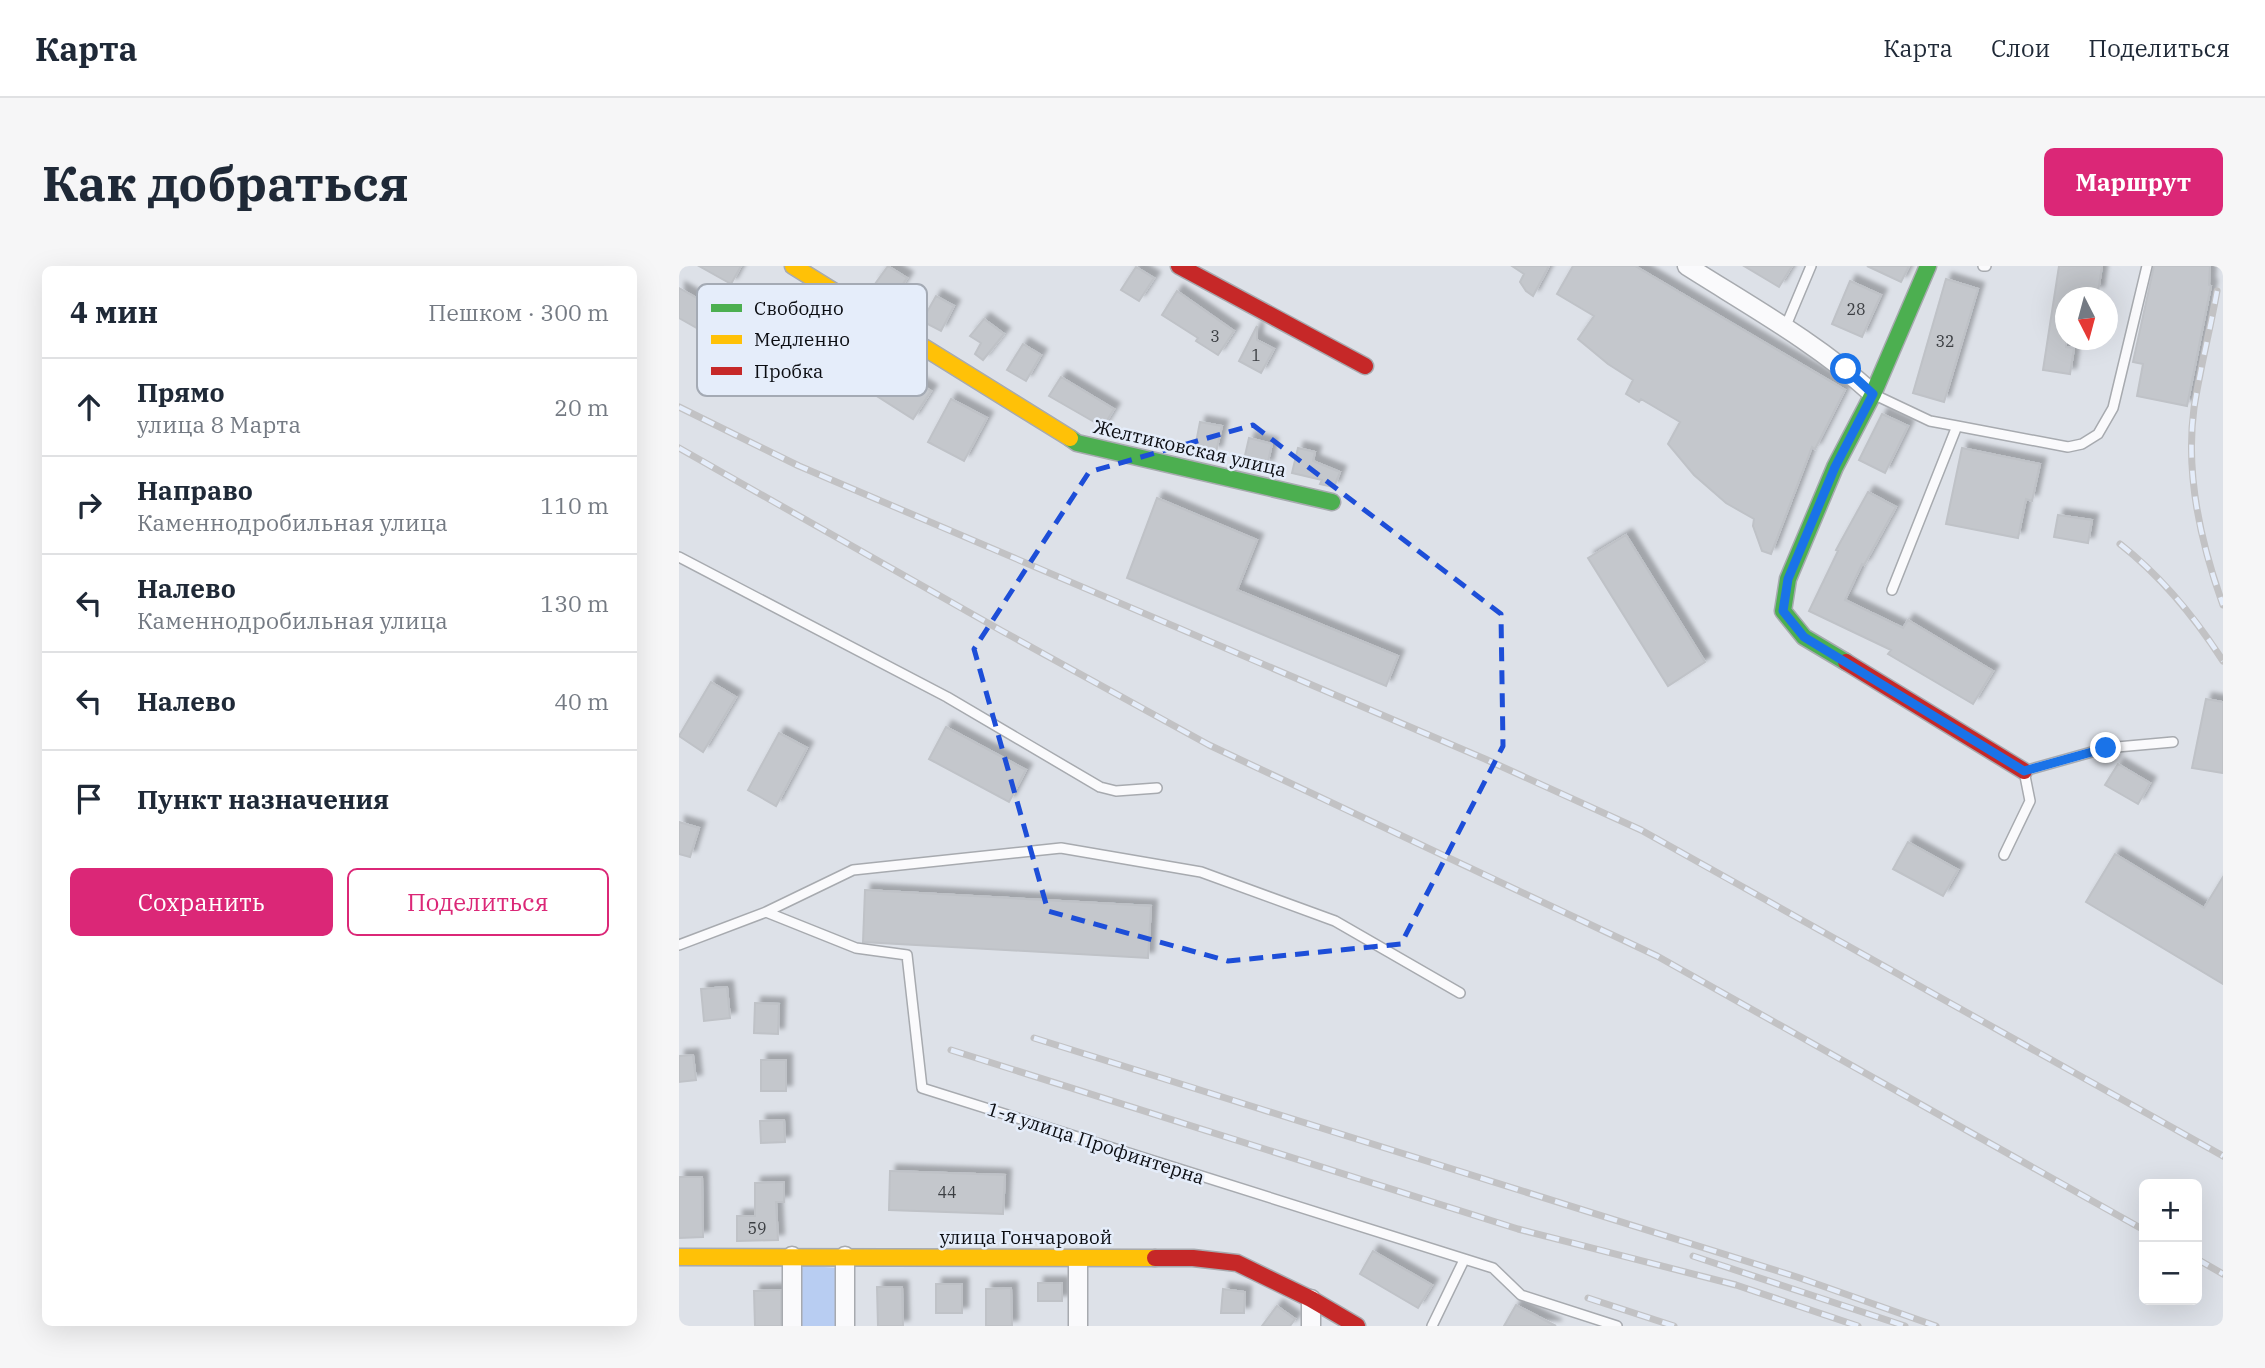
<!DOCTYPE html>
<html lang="ru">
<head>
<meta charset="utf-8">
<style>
	:root { --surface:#fff; --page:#f6f6f7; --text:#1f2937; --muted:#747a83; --line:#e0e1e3; --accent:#db2777 }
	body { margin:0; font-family:"IBM Plex Serif",serif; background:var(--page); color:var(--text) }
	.controls { position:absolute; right:21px; bottom:21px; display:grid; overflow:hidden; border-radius:10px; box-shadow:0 7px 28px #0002 }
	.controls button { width:63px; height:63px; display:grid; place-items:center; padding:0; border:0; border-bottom:2px solid var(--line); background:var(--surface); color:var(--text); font:35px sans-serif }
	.compass { position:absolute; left:1376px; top:21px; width:63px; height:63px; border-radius:50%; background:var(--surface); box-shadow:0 7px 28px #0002; rotate:174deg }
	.stop { position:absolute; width:21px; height:21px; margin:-16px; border:5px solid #1a73e8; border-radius:50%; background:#fff }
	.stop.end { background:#1a73e8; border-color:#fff; box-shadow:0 2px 7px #0008 }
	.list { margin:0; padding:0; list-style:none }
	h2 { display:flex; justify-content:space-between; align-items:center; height:91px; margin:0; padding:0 28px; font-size:30px }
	h2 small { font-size:23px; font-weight:400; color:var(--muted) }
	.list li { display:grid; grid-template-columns:46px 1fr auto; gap:21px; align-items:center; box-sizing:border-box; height:98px; padding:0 28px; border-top:2px solid var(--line) }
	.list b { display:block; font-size:26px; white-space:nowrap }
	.list p { margin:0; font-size:23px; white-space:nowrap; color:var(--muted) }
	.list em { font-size:23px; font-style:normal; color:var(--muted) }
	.actions { display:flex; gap:14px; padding:21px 28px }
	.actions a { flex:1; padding:16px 0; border:2px solid var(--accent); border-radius:10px; text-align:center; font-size:24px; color:var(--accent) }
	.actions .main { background:var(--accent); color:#fff }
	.icon { flex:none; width:38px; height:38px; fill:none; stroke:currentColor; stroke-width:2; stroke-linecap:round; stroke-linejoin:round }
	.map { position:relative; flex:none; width:1544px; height:1060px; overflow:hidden; border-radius:10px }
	header { display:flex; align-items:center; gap:42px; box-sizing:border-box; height:98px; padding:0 35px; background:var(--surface); border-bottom:2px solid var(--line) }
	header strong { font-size:33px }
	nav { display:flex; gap:38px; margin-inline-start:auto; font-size:24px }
	.intro { display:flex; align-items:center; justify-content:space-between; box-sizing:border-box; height:168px; padding:0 42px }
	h1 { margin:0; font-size:49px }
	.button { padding:18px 32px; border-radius:10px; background:var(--accent); color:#fff; font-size:24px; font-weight:700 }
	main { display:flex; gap:42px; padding:0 42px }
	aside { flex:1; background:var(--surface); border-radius:10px; box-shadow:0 7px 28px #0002 }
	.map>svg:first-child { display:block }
	.green { fill:#b8cdf2 }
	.building { fill:#c4c7cc; stroke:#bfc2c7; stroke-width:2; filter:url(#shadow) }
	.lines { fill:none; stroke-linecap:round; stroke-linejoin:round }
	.lane-casing { stroke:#a7aaaf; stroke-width:12 }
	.street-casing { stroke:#a7aaaf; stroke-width:21 }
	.fast-casing { stroke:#a7aaaf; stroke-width:19 }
	.slow-casing { stroke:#a7aaaf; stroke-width:19 }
	.jam-casing { stroke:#a7aaaf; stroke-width:19 }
	.lane { stroke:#fafafc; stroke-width:9 }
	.street { stroke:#fafafc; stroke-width:18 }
	.fast { stroke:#4caf50; stroke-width:16 }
	.slow { stroke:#ffc107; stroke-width:16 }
	.jam { stroke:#c62828; stroke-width:16 }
	.rail-casing { stroke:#c2c2c4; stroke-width:7 }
	.rail { stroke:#e5edfa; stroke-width:4.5; stroke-dasharray:13; stroke-linecap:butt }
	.route { stroke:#1a73e8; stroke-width:9 }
	.marked { fill:none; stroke:#1d4ed8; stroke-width:5; stroke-dasharray:14 9; stroke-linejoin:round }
	.labels { text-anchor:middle; stroke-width:5; stroke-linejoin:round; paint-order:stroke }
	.number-label { font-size:16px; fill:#3b3e42 }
	.street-label { font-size:19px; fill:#0b0d12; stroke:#e5edfa }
	.key { fill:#e5edfa; stroke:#a4aab4; stroke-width:2 }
	.key-label { font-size:19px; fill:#0b0d12 }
</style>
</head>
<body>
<header>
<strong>Карта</strong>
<nav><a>Карта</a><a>Слои</a><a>Поделиться</a></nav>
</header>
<div class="intro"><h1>Как добраться</h1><a class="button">Маршрут</a></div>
<main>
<aside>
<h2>4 мин<small>Пешком · 300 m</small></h2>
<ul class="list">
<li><svg class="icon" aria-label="ahead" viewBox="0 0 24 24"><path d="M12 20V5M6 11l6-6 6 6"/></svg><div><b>Прямо</b><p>улица 8 Марта</p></div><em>20 m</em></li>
<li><svg class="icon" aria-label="right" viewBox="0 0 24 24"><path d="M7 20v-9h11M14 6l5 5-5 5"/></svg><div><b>Направо</b><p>Каменнодробильная улица</p></div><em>110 m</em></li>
<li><svg class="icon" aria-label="left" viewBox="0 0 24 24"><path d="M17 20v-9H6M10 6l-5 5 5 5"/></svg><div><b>Налево</b><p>Каменнодробильная улица</p></div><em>130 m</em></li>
<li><svg class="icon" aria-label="left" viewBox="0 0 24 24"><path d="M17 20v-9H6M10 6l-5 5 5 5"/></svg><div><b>Налево</b></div><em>40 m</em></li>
<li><svg class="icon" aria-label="arrive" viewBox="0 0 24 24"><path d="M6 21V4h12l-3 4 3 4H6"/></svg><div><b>Пункт назначения</b></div></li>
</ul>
<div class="actions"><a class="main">Сохранить</a><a>Поделиться</a></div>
</aside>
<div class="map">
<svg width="1544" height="1060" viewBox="0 0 1544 1060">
	<defs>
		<filter id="shadow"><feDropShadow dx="6" dy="-6" stdDeviation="2" flood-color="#0004"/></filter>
	</defs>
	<rect width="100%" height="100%" fill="#dde1e8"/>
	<!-- green -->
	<path class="green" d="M124 999 156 1002 163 1032V1060H117L119 1017Z"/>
	<!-- building -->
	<path class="building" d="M20 0H62L52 18Z
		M209 0 228 12 215 31 196 18Z
		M833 0H870L854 30 847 25 841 16 845 8Z
		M894 0H956L1166 124 1136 183 1133 181 1092 288 1083 285 1074 260 1075 253 1047 237 1015 209 989 178 1001 156 962 133 960 136 947 128 954 114 929 98 899 73 915 50 878 28Z
		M1065 0H1113L1100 21Z
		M1188 0H1230L1222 16Z
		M1380 0H1423L1419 26 1401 23 1400 32H1387V81L1395 82 1391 108 1364 104Z
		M1475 0H1531L1530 19 1532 20 1508 140 1458 130 1464 98 1454 96Z
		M457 1 475 12 460 35 442 24Z
		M1267 13 1299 23 1265 136 1234 127Z
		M1171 15 1202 29 1183 71 1153 58Z
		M0 22 37 43 25 66 0 52Z
		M498 25 555 65 539 89 517 75 519 72 483 49Z
		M257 30 275 40 262 65 243 55Z
		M305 53 325 68 304 94 296 88 302 77 291 70Z
		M578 60V74L595 83 582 107 560 95Z
		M178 77 252 125 234 153 160 106Z
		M344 78 362 89 347 115 328 104Z
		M382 111 435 143 424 161 370 130Z
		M272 133 308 152 285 195 249 176Z
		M1203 148 1229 160 1206 207 1180 194Z
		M521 156 543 160 537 186 516 182Z
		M570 172 593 178 588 200 565 194Z
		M619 182 636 186 634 195 661 206 655 221 641 218 643 214 613 207Z
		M1283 182 1361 198 1353 235 1347 233 1339 272 1267 258Z
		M1189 226 1217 241 1185 299 1183 298 1166 334 1224 362 1229 354 1314 405 1294 438 1209 388 1212 384 1130 345 1159 285 1157 284Z
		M478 232 578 274 558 324 719 390 707 420 448 312Z
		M1379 249 1413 254 1409 277 1375 271Z
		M947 269 1026 396 989 420 909 292Z
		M32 416 57 431 24 486 0 470Z
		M1527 433 1544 436V507L1513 502Z
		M267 461 347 504 330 536 250 493Z
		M100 467 128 482 97 540 69 524Z
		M1439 498 1471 517 1459 538 1426 519Z
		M0 556 20 562 11 591 0 588Z
		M1229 576 1279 604 1264 630 1214 603Z
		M1436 588 1525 642 1544 611V718L1407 636Z
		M186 624 472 640 469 692 184 676Z
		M48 721 51 752 25 755 22 723Z
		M76 737 100 738 99 768 75 767Z
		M14 789 17 814 0 816V790Z
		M82 794H107V825H82Z
		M105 854 106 876 82 877 81 855Z
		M211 905 326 909 324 948 210 944Z
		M0 911H23L24 971 0 972Z
		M105 916V936H97L99 974 58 975V950H76V917Z
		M694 985 753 1019 739 1042 681 1008Z
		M359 1017H383V1035H359Z
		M257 1018H283V1047H257Z
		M198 1021H223L224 1060H199Z
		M332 1022 333 1060H307V1023Z
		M544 1023 566 1026 565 1047H542Z
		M102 1024V1060H76L75 1025Z
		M837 1039 877 1060H825Z
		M598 1040 616 1053 611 1060H583Z"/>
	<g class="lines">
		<!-- lane casing -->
		<g class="lane-casing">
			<path id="lane" d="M1304 0H1307
				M1106 62 1132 0
				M1196 129 1251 155 1278 160 1213 324
				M1278 160 1389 181 1403 178 1419 168 1434 142 1468 0
				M0 291 268 431 421 521 437 525 478 522
				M1325 589 1351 535 1345 505 1427 482 1494 476
				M87 646 177 682 228 689 243 822 814 1002 842 1029 938 1060
				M0 679 87 646 174 604 382 582 522 606 656 655 781 727
				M753 1060 785 994"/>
		</g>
		<!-- street casing -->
		<g class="street-casing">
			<path id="street" d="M1008 0C1071 40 1138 77 1194 128
				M113 990V1060
				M399 993V1060
				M166 1060V990
				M632 1060V1033"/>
		</g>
		<!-- fast casing -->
		<g class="fast-casing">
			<path id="fast" d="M391 172 398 177 653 236
				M1167 396 1125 371 1104 345 1109 313 1156 201 1194 128 1249 0"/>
		</g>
		<!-- slow casing -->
		<g class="slow-casing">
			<path id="slow" d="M114 0 391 172
				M0 991 476 992"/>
		</g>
		<!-- jam casing -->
		<g class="jam-casing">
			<path id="jam" d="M500 0 686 100
				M1167 396 1345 505
				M476 992H514L558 997 632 1033 678 1060"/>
		</g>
		<!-- lane -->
		<use href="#lane" class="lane"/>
		<!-- street -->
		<use href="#street" class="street"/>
		<!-- fast -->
		<use href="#fast" class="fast"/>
		<!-- slow -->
		<use href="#slow" class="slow"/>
		<!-- jam -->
		<use href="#jam" class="jam"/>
		<!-- rail casing -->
		<g class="rail-casing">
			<path id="rail" d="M1538 25C1531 64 1521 103 1515 142 1506 208 1522 278 1544 339
				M0 141 120 200 806 493 962 564 1544 890
				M0 182 323 365 530 479 978 690 1465 964
				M1441 278C1483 311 1515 350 1544 395
				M355 772 1118 1011 1257 1060
				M272 784 839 963 1057 1019 1179 1060
				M1014 990 1226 1060
				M1518 993 1544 1008
				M909 1032 995 1060"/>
		</g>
		<!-- rail -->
		<use href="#rail" class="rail"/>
	</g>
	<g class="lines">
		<!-- route -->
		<path class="route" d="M1167 103 1194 128 1156 201 1109 313 1104 345 1125 371 1345 505 1427 482"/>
	</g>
	<!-- marked area -->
	<path class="marked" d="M574 159 822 348 824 480 722 678 549 695 369 645 295 383 410 206Z"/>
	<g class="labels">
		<!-- number labels -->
		<g class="number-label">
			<text x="1177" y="49">28</text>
			<text x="536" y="76">3</text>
			<text x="1266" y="81">32</text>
			<text x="577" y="95">1</text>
			<text x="268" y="932">44</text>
			<text x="78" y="968">59</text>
		</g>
		<!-- street labels -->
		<g class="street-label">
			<text transform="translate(511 182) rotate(13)" y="7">Желтиковская улица</text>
			<text transform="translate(417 877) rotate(18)" y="7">1-я улица Профинтерна</text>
			<text x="347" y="978">улица Гончаровой</text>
		</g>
	</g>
	<!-- legend -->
	<rect x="18" y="18" width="230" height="112" rx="10" class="key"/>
	<rect x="32" y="38" width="31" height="8" fill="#4caf50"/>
	<rect x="32" y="69" width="31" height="9" fill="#ffc107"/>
	<rect x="32" y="101" width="31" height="8" fill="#c62828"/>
	<g class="key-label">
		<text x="75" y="49">Свободно</text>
		<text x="75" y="80">Медленно</text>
		<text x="75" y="112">Пробка</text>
	</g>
</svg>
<div class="controls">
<button>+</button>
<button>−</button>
</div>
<svg class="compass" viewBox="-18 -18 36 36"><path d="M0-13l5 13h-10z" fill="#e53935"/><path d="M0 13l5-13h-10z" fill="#747a83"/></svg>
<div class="stop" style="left:1167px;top:103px"></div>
<div class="stop end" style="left:1427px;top:482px"></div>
</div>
</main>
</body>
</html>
